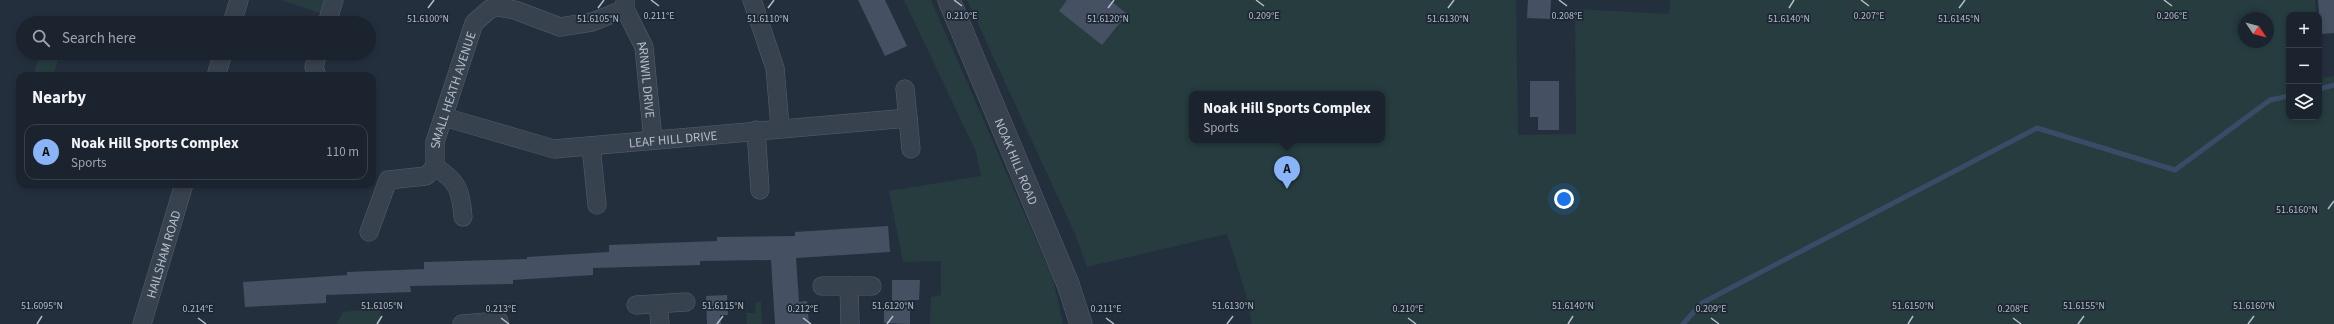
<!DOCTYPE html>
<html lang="en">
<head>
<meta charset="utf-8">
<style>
	:root { --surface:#1b232e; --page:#242b36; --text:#f1f3f6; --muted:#a0a4aa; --line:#39404a; --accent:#8ab4f8 }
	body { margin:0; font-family:"Source Sans 3",sans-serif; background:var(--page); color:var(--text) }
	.controls { position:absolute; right:12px; top:12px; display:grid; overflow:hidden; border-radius:8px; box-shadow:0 2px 6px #0003 }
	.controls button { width:36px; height:36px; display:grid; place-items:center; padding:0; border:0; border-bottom:1px solid var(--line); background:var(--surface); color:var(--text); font:20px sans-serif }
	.compass { position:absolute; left:2238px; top:12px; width:36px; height:36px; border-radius:50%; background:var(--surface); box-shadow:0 2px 6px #0003; rotate:125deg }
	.you { position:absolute; left:1564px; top:199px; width:14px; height:14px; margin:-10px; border:3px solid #fff; border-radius:50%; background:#1a73e8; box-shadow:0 0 0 6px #1a73e833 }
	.badge { display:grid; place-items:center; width:26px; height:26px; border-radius:50%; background:var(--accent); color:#111; font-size:13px; font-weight:700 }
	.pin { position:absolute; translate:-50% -33px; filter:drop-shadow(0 1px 2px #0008) }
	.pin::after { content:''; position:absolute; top:21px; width:14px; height:12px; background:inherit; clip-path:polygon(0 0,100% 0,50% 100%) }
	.popup { position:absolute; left:1189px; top:91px; width:196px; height:52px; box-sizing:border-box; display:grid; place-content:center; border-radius:8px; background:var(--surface); filter:drop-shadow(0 1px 3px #0005); font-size:13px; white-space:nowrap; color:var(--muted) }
	.popup b { font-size:15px; color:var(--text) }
	.popup::after { content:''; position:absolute; left:50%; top:100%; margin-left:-8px; border:8px solid transparent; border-top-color:var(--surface) }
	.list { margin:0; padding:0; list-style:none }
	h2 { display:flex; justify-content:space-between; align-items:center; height:52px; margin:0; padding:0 16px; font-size:17px }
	h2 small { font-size:13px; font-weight:400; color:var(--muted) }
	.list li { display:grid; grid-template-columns:26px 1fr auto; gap:12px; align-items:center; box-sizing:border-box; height:56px; margin:0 8px 8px; padding:0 8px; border:1px solid var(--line); border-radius:12px }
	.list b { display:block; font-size:15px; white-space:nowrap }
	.list p { margin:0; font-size:13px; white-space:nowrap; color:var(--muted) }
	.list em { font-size:13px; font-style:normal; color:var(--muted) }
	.icon { flex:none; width:22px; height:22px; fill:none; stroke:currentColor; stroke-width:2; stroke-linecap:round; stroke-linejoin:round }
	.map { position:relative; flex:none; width:2334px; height:324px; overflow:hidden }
	.search { position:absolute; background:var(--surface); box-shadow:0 2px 6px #0003; left:16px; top:16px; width:360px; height:44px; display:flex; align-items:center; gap:10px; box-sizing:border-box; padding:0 14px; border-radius:22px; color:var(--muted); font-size:15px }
	.panel { position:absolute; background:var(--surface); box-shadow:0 2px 6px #0003; left:16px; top:72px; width:360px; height:116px; border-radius:12px }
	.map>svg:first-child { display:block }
	.green { fill:#263c3f; fill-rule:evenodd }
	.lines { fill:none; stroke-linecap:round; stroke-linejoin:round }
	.stream { stroke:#394c67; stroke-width:5 }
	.building { fill:#455162 }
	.minor-casing { stroke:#565f6c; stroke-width:19 }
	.tertiary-casing { stroke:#565f6c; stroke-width:23 }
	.minor { stroke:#38414e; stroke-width:18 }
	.tertiary { stroke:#38414e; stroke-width:22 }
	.ticks { fill:none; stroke:#b4bcc9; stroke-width:1.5 }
	.labels { text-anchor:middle; stroke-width:3.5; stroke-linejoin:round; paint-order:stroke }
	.street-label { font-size:13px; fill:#b4bcc9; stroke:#1d2633 }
	.ticks-label { font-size:10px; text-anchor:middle; fill:#b4bcc9; stroke:#1d2633; stroke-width:3.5; stroke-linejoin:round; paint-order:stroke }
</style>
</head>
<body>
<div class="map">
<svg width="2334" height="324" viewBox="0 0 2334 324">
	<rect width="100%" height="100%" fill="#242f3e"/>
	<!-- green -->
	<path class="green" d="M281 0H326L322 14Z
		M904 0H931L1053 279 1063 324H930L931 297 941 295V261L903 262 889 191 981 176 976 152Z
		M967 0H1516L1518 135 1576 134 1575 9 1669 14 1670 0H2315L2316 15H2289V117H2319V46L2322 78 2334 76V324H1252L1246 294 1227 234 1087 267 1075 234ZM2244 18H2268V42H2244ZM1192 94H1382V140H1192Z
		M40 53H60L53 76H33Z
		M756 302H761L762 324H747L746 313H755Z
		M380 308 381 324H336L343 312Z"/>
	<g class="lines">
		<!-- stream -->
		<path class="stream" d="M2319 89 2334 85
			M1683 324 1702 303 2037 128 2175 170 2270 100 2289 96"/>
	</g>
	<!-- building -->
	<path class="building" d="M858 0H885L907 46 885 56Z
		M1067 0H1110L1127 14 1102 45 1059 11Z
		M1528 0H1551L1550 19 1527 18Z
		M2318 0H2334V33L2321 34Z
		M1530 81H1559V130H1538V117H1530Z
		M888 226 890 252 796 258 799 302 807 301 809 324H775L771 260 700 261V265L593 268V275L513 280V284L410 286 411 292 326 295V303L245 307 243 282 347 275V272L424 269V262L527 259V257L609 252V245L717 241V237L795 236V232Z
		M892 280H920L919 300H910V324L884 323V304H892Z
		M727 295 728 315H720L721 324H707L706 296Z"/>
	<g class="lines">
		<!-- minor casing -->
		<g class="minor-casing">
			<g id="minor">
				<path id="s1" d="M625 0V9L644 47 653 140"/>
				<path d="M752 0 775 68 780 127"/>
				<path d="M232 23 239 0"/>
				<path d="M327 23 334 0"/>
				<path d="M216 76 223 53"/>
				<path d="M317 76 314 67 318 53"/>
				<path id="s2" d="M444 117 554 149 908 118 905 89"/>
				<path d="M908 118 911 149"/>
				<path d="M756 130 760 190"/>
				<path d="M591 146 597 205"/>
				<path d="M435 167C458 181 461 191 463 217"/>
				<path id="s3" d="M369 232 388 180 426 176 435 167V142L474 23 490 9 498 7 515 10 560 27 592 22 625 9"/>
				<path d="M822 286H872"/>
				<path d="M849 286 850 324"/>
				<path d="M658 304 660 324"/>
				<path d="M636 305 686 302"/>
				<path id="s4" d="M142 324 184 184"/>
				<path d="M462 324 499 321"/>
			</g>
		</g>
		<!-- tertiary casing -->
		<g class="tertiary-casing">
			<g id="tertiary">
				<path id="s5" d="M949 0 1068 284 1081 324"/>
			</g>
		</g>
		<!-- minor -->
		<use href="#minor" class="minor"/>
		<!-- tertiary -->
		<use href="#tertiary" class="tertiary"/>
	</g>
	<!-- ticks -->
	<path class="ticks" d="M651 0 659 6M954 0 962 6M1256 0 1264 6M1559 0 1567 6M1861 0 1869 6M2164 0 2172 6M428 8 434 0M598 8 604 0M768 8 774 0M1108 8 1114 0M1448 8 1454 0M1789 8 1794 0M1959 8 1965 0M2328 209 2334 201M198 318 206 324M501 318 509 324M803 318 811 324M1106 318 1114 324M1408 318 1416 324M1711 318 1719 324M2013 318 2021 324M37 324 42 316M377 324 382 316M717 324 723 316M887 324 893 316M1227 324 1233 316M1568 324 1573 316M1908 324 1913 316M2078 324 2084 316M2248 324 2254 316"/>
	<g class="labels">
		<!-- street labels -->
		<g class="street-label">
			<text dy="5" stroke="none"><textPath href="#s1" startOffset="84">ARNWIL DRIVE</textPath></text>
			<text dy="5" stroke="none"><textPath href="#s3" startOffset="186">SMALL HEATH AVENUE</textPath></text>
			<text dy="5" stroke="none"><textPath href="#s2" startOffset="234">LEAF HILL DRIVE</textPath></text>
			<text dy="5" stroke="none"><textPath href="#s5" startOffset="175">NOAK HILL ROAD</textPath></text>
			<text dy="5" stroke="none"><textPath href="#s4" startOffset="73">HAILSHAM ROAD</textPath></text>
		</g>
	</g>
	<g class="ticks-label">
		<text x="659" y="19">0.211°E</text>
		<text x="962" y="19">0.210°E</text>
		<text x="1264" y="19">0.209°E</text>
		<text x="1567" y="19">0.208°E</text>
		<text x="1869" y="19">0.207°E</text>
		<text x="2172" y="19">0.206°E</text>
		<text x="428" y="22">51.6100°N</text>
		<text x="598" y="22">51.6105°N</text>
		<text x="768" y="22">51.6110°N</text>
		<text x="1108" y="22">51.6120°N</text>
		<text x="1448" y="22">51.6130°N</text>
		<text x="1789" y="22">51.6140°N</text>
		<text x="1959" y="22">51.6145°N</text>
		<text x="2297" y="213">51.6160°N</text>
		<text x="42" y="309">51.6095°N</text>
		<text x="382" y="309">51.6105°N</text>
		<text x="723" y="309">51.6115°N</text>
		<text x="893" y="309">51.6120°N</text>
		<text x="1233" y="309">51.6130°N</text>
		<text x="1573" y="309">51.6140°N</text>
		<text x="1913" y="309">51.6150°N</text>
		<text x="2084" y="309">51.6155°N</text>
		<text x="2254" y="309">51.6160°N</text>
		<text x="198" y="312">0.214°E</text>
		<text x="501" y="312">0.213°E</text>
		<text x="803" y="312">0.212°E</text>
		<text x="1106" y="312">0.211°E</text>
		<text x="1408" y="312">0.210°E</text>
		<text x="1711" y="312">0.209°E</text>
		<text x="2013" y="312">0.208°E</text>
	</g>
</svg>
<div class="controls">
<button>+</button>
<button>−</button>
<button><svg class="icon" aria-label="layers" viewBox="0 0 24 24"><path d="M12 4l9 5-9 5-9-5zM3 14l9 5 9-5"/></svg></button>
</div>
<svg class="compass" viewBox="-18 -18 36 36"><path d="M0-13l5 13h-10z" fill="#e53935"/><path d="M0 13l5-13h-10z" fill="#a0a4aa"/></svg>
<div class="you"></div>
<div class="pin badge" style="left:1287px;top:189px">A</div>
<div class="popup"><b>Noak Hill Sports Complex</b>Sports</div>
<div class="search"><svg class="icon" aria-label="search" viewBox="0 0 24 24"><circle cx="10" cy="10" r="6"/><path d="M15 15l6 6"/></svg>Search here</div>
<section class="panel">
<h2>Nearby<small></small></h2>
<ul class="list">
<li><span class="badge">A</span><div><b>Noak Hill Sports Complex</b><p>Sports</p></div><em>110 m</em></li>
</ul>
</section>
</div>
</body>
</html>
